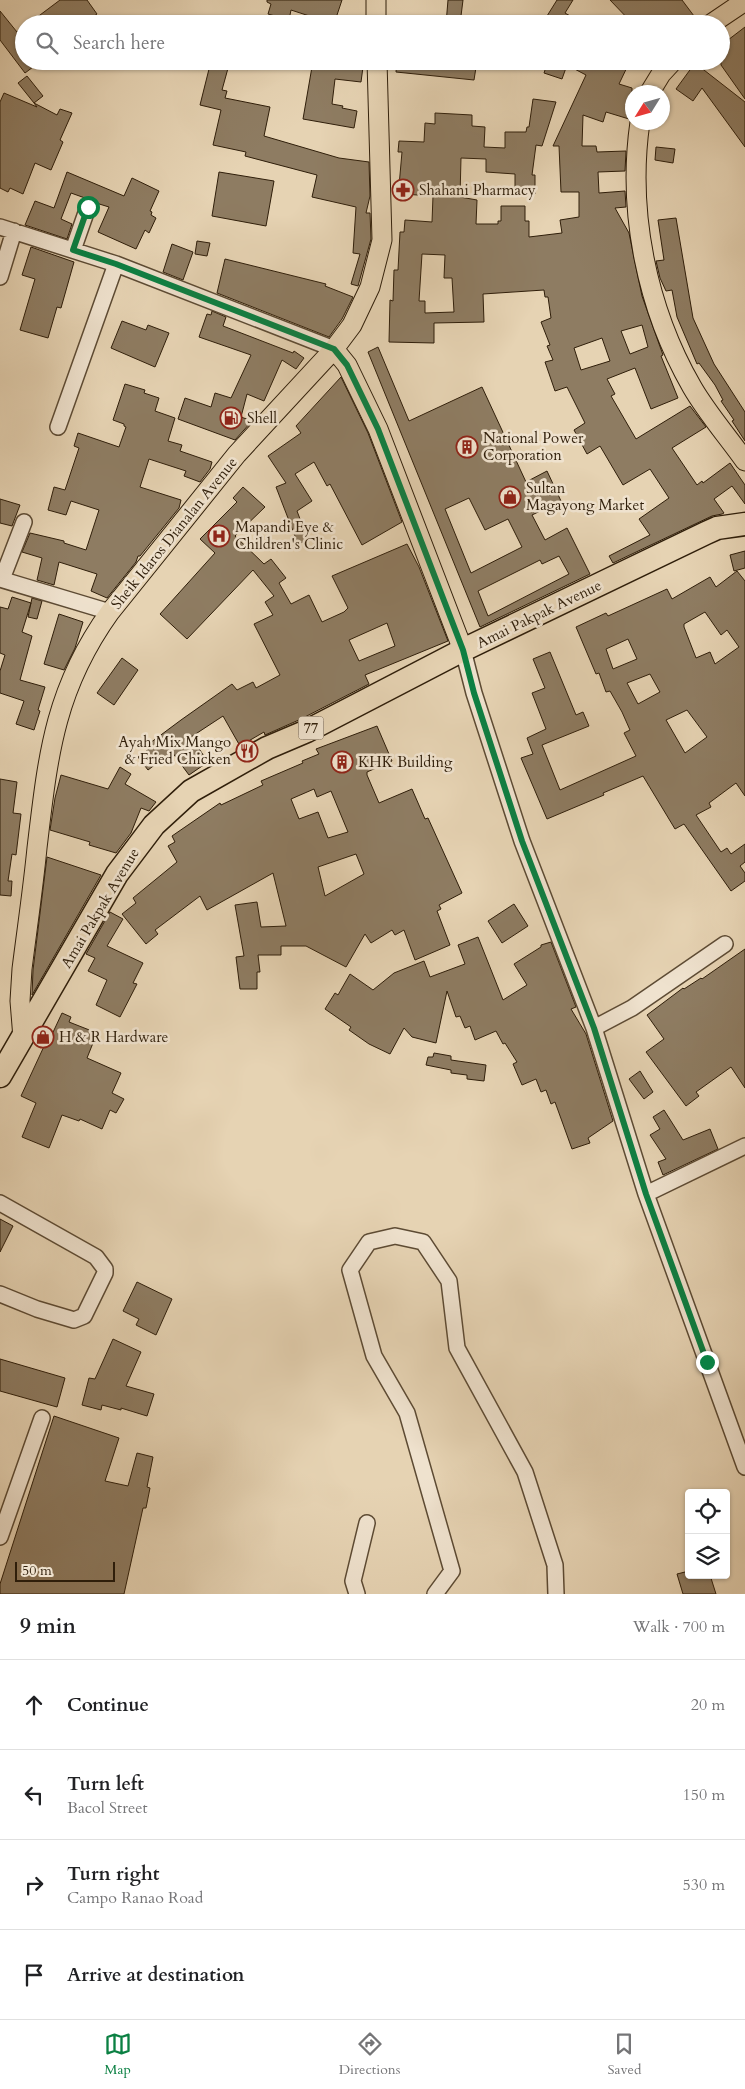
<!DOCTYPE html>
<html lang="en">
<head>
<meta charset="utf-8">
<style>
	:root { --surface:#fff; --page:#f6f6f6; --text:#202124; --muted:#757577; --line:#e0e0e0; --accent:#0b8043 }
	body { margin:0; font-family:Cardo,serif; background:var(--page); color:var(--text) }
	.controls { position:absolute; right:15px; bottom:15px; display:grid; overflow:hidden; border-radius:5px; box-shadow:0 1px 4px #0004 }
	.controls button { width:45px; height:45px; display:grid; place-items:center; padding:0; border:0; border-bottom:1px solid var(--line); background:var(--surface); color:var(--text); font:25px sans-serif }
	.compass { position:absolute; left:625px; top:85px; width:45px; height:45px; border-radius:50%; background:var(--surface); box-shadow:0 1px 4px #0004; rotate:233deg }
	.scale { position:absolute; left:15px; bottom:12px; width:100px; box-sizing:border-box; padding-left:5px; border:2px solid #2f1e0a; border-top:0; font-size:14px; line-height:18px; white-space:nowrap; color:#2f1e0a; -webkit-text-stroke:4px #efe2ce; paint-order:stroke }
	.stop { position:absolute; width:15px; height:15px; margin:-11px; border:4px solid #0b8043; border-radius:50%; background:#fff }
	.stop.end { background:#0b8043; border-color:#fff; box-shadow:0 1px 5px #0008 }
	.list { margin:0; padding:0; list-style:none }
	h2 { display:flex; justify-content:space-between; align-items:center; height:65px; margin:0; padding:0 20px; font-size:21px }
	h2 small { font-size:16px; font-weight:400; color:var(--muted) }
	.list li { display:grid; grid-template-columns:32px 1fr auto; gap:15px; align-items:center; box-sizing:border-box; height:90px; padding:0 20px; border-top:1px solid var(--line) }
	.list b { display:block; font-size:19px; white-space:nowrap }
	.list p { margin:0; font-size:16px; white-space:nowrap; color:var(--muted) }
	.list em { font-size:16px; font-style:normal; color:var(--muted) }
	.icon { flex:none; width:28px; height:28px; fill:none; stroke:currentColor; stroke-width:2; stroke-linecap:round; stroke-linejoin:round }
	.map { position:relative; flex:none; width:745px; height:1594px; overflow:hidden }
	.search { position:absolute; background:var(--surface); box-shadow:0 1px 4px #0004; left:15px; right:15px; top:15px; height:55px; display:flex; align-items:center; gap:12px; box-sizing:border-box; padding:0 18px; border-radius:28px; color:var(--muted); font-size:19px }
	.sheet { height:425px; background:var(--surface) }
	nav { display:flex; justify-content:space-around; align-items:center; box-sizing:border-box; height:70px; border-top:1px solid var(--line); background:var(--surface); font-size:14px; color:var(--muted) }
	nav a { display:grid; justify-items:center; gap:2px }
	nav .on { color:var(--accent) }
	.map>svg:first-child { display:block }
	.building { fill:#8e7c62; stroke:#2f1e0a; fill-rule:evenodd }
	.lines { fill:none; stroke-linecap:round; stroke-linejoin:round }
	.minor-casing { stroke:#5d4b34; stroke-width:18 }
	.major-casing { stroke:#2f1e0a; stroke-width:21 }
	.highway-casing { stroke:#2f1e0a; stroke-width:25 }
	.minor { stroke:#efe2ce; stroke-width:15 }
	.major { stroke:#e6d3b3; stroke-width:19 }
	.highway { stroke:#e6d3b3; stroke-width:22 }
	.route { stroke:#0b8043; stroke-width:6 }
	.labels { text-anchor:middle; stroke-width:5; stroke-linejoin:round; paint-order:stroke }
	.shield { fill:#efe2ce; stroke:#695945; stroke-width:1 }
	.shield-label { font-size:14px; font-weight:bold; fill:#2f1e0a }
	.poi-label { font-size:15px; fill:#2f1e0a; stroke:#efe2ce; text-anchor:start }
	.street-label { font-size:15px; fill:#2f1e0a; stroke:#efe2ce }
</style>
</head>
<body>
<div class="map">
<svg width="745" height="1594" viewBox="0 0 745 1594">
	<rect width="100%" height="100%" fill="#e6d3b3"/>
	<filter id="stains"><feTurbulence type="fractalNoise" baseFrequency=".004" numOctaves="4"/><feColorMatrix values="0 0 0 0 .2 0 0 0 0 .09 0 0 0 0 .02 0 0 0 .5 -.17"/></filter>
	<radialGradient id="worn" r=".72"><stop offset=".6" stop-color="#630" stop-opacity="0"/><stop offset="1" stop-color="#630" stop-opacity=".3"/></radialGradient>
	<!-- building -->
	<path class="building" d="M60 0H87L97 14 83 24H28Z
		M267 0H342L334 24 291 10 289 20 268 14 271 4 267 2Z
		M448 0H463L460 24H446Z
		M557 0H573L565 13 584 24H542Z
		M610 0H682L700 24H633Z
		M0 11 17 32 24 27V61H41L25 73 0 40Z
		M745 27V99L721 65V31L728 40Z
		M211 61H230L222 90 227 91 225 98 270 107 264 136 339 158 369 162 370 196 366 213H370L371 239 358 286 351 284 360 254 353 253 356 207 312 197 317 175 245 156 246 152 213 145 221 110 200 105Z
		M313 61 363 67 361 82 335 79 332 104 343 106 342 108 357 111 354 128 303 119Z
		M397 61H477L474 80 396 72Z
		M548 61H630L619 84 632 88V114L629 119 606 112 603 122 583 115 582 146H596L597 152 626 151 625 171 598 172 599 193 625 191 626 207 615 208 629 233 642 296 663 355 661 356 678 398 651 409 635 368 607 379 615 394 611 396 636 439 690 406 706 427 672 448 697 485 702 481 703 483 730 463 745 485V504L732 486 714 499 724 513 722 514 712 516 613 563 609 556 650 535 639 519 669 498 650 469 623 485 600 446 587 454 574 430 585 423 567 387 555 391 545 362 553 360 547 346 550 345 541 322 551 318 548 297H545L544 290 483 294 484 322 434 323V343L389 342 390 300 393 301 394 270H398L400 232H404L405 220 432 222 433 196 402 194V186H399L402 152H398L399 141 424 142 425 123 435 124V113L472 115V126L485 127 484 147 505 148V132H526L527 127H529L533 99 556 102 542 146 536 145 532 175H535V194H515V174L486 172V159L461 158 460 197 477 200 476 224H498V221H501V206H525V221H529V237L562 233 560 220 579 217V192H561L559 146H553L586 75 567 65 562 79 544 73ZM422 254 445 255 444 278H452L454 312 425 313V301H419ZM642 325 648 347 630 354 621 331ZM602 338 610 361 581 370 574 348Z
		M695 63 745 102V147L702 88 693 101 676 89Z
		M27 76 43 96 34 103 18 83Z
		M4 93 37 107 34 103 57 115 60 109 72 113 60 140 63 142 51 170 35 163 23 194 10 188 8 192 0 188V102Z
		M656 147 675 149 673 163 655 160Z
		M67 172 124 196 132 178 159 191 150 211 152 212 151 215 156 218 149 233 145 230 136 249 98 232 109 207 96 203 92 198H85L71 193 61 219 72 224 67 239 25 225 35 201 54 208Z
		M219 172 274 181 266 226 212 216Z
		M676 218 693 318 714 364 745 412V441L732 421 734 420 721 401 723 400 715 385 699 363 697 364 677 317 672 290 666 291 660 278 656 261 664 260 658 220Z
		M197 241 210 243 207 256 195 254Z
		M172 244 193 252 183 280 163 272Z
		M31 247 74 262 61 308 57 307 48 338 20 330 35 279 22 275Z
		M225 259 326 284 325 286 353 297 342 319 329 337 217 293Z
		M212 311 226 317 223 326 293 353 294 351 304 358 296 369 282 360 264 401 247 394 241 417 252 421 235 440 178 419 185 398 211 407 215 393 231 398 251 355 199 337 207 314 211 315Z
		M122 321 146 330 148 325 169 333 155 367 111 348Z
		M378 347 409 421 482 387 526 482 547 471 561 501 532 515 545 540 567 528 590 574 480 627 368 352ZM469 498 485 530 508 519 522 547 471 573 445 509ZM559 556 569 574 488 616 478 591 540 560 542 564Z
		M341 377 368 433 402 522 362 545 330 484 327 486 314 462 295 474 312 501 297 511 308 540 298 544 276 487 286 483 268 456 301 433 296 426Z
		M125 384 145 390 144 393 159 398 155 411 175 418 168 441 182 445 180 451 212 462 210 469 200 482 184 476 186 471 149 459 140 487 181 500 179 508 140 556H138L136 562 107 598 91 591 97 574 59 562 54 585 37 580 42 558 22 552 30 533 64 541V543L86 550 99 510 71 501 66 515 48 510 54 487 65 490 79 448 74 446 78 433 119 447 126 427 124 426V424L113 420Z
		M243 487 265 507 235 536 264 564 271 559 286 578 279 583 291 604 309 595 322 622 344 612 348 608 332 576 407 544 419 567 448 641 365 675 369 684 301 719 265 735 264 732 240 746 223 716 191 737 208 762 189 775 172 752 148 770 138 757 149 749 146 746 181 720 232 684 237 690 253 682 256 688 280 675 254 624 273 615 265 602 274 596 253 570 187 639 160 614 215 553 200 539 237 502 233 498ZM387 623 395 646 359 661 349 640Z
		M0 499 20 505 12 526 0 523Z
		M745 551V568L734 571 730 555Z
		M737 571 745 581V796L736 783 709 803 711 807 696 815 721 852 727 848 731 854 745 844V862L740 866 745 873V881L731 891 684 824 675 829 643 776 603 793 604 795 547 819 521 758 533 754 527 738 546 729 532 693 545 688 533 659 550 652 576 715 583 712 589 726 542 745 560 790 636 756 624 733 630 730 622 712 610 691 606 692 599 673 596 674 576 627 606 613 608 616 667 589 672 599 710 577 716 587ZM705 612 721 635 727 630 739 647 715 664 710 652 696 658 684 627V624ZM628 639 637 659 613 669 606 649ZM650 674 660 692 638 704 627 683ZM687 710 707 737 685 753 666 720Z
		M12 597 31 603 22 632 32 636 20 680 45 687 38 710 40 711 34 730 16 724 24 701 0 693V671L5 655 0 653V607L8 609Z
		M32 598 42 601 37 619 28 617Z
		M59 614 83 622 75 648 64 670 44 664Z
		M122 658 138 670 114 705 97 693Z
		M377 726 392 761 367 772V775L379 803 412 789 425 819 428 818 462 893 439 905 441 909 437 911 450 945 415 960 404 930 395 935 392 930 371 943 365 934 346 967 306 946H281V955H258L260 972H257V989H240L236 957 244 956 235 905 257 902 261 927 286 926 273 873 207 910 200 896 155 930 158 934 146 944 122 914 136 903 133 898 177 862 168 846 175 842 172 836 220 803 221 805 263 785 261 781 303 763 302 761 319 754 316 749ZM314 789 317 797 331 791 348 832 328 838 318 812 299 819 291 799ZM356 854 364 874 325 896 318 867Z
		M120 767 131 774 125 784 156 802 149 811 141 808 131 833 116 853 89 845 90 842 50 830 55 798 61 775 108 789Z
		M0 779 17 782 13 813 21 814 16 855 12 854 8 881H12L11 896 0 895Z
		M47 857 101 875 32 995 33 970Z
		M514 904 528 926 502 943 488 921Z
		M110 912 123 919 107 946 143 963 133 983 137 984 120 1017 96 1005 107 980 88 971 95 958 86 954Z
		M478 937 503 1000 527 985 514 964 541 947V945L551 942 576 1007 571 1009 586 1034 613 1121 588 1138 590 1143 572 1149 555 1102 551 1104 546 1090 541 1092 536 1079 522 1085 513 1064 517 1062 505 1043 503 1044 496 1031 475 1040 470 1026 465 1028 460 1016 456 1017 447 991 436 1043 412 1037 404 1028 390 1054 369 1044 349 1030 351 1027 325 1009 335 993 338 995 350 974 373 990 394 973 424 961 430 977 465 964 458 945Z
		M745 949V1088L731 1067 696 1092 699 1096 686 1106 646 1052 664 1039 647 1015 683 988 684 989 701 978 702 979Z
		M62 1013 71 1017 69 1022 97 1033 87 1058 121 1073 112 1093 124 1099 116 1113 110 1110 102 1129 80 1119 79 1121 62 1115 49 1148 22 1137 36 1103 21 1096 46 1042 48 1043Z
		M434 1053 451 1056V1060L486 1065 484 1081 467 1079V1075L451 1073V1070L426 1065 428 1057H433Z
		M640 1071 653 1092 644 1099 629 1079Z
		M664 1110 683 1140 710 1129 718 1149 663 1175 658 1162 666 1159 650 1135 660 1129 653 1117Z
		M0 1219 13 1226 0 1252Z
		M137 1282 172 1299 156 1335 136 1325 139 1319 123 1311Z
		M113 1339 141 1352 126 1386 154 1394 147 1416 121 1408V1410L102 1405 101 1410 82 1405 89 1378 95 1379Z
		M0 1359 65 1378 57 1407 0 1391Z
		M54 1416 119 1438 105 1481 128 1486 137 1453 153 1457 147 1487 150 1488 146 1508H143L124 1594H0V1584Z
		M689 1571V1575H710L716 1594H683L677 1574Z"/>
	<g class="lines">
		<!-- minor casing -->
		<g class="minor-casing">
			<path id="minor" d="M0 227 116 264 334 349
				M73 250 88 207
				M0 277 14 231
				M58 427 116 264
				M0 579 110 612
				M2 579 24 522
				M463 650 474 693 522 841 594 1028 646 1194 745 1467
				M594 1028 632 1008 725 944
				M646 1194 745 1146
				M0 1203 96 1257 105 1269V1273L84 1316 74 1320 37 1309 0 1294
				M0 1537 42 1418
				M357 1594 353 1581 367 1523
				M435 1594 452 1571 407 1413 374 1356 350 1270 369 1242 395 1236 423 1242 449 1281 457 1348 525 1472 555 1565 556 1594"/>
		</g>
		<!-- major casing -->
		<g class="major-casing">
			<path id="major" d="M376 0V24
				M711 24 745 1
				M650 92 661 74 673 61
				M640 122C627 212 647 309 692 387 707 413 728 437 745 461
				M334 349 347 365 378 429 463 650
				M23 1038 20 1001 22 969C27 929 33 889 37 848 48 756 54 690 110 612L237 454 334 349 352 325 370 287 382 240 377 61"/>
		</g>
		<!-- highway casing -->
		<g class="highway-casing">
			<path id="highway" d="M0 1076 117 874 154 825 191 791 267 748 307 731 463 650 706 533 717 528 745 524"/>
		</g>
		<!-- minor -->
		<use href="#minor" class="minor"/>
		<!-- major -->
		<use href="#major" class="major"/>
		<!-- highway -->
		<use href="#highway" class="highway"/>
	</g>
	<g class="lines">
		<!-- route -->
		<path class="route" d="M88 207 73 250 116 264 334 349 347 365 378 429 463 650 474 693 522 841 594 1028 646 1194 707 1362"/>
	</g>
	<!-- icons -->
	<defs>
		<g id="pharmacy-ring" transform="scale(1.125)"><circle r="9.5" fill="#efe2ce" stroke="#8f2418" stroke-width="1.5"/><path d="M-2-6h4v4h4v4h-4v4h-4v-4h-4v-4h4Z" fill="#8f2418"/></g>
		<g id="fuel-ring" transform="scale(1.125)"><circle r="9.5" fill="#efe2ce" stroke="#8f2418" stroke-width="1.5"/><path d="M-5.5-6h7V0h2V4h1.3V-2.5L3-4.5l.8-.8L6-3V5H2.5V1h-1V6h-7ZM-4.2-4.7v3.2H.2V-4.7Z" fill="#8f2418"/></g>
		<g id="building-ring" transform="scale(1.125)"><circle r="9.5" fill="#efe2ce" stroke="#8f2418" stroke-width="1.5"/><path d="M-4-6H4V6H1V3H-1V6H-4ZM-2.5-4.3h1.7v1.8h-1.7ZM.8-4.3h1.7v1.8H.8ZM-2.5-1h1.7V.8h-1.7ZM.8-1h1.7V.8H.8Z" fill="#8f2418"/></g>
		<g id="shop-ring" transform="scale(1.125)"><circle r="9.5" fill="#efe2ce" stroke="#8f2418" stroke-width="1.5"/><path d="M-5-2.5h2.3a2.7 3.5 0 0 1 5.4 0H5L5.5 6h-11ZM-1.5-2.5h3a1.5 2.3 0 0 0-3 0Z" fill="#8f2418"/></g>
		<g id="hospital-ring" transform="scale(1.125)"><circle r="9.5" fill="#efe2ce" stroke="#8f2418" stroke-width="1.5"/><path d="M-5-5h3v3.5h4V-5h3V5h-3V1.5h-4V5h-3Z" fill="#8f2418"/></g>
		<g id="restaurant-ring" transform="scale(1.125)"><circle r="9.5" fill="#efe2ce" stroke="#8f2418" stroke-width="1.5"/><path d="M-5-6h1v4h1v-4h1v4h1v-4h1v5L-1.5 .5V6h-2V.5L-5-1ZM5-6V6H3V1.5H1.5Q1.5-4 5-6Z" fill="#8f2418"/></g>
	</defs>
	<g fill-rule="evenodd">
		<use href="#pharmacy-ring" x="403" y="190"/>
		<use href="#fuel-ring" x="231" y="418"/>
		<use href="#building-ring" x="467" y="447"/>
		<use href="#shop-ring" x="510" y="497"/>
		<use href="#hospital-ring" x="219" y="536"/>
		<use href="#restaurant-ring" x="247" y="751"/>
		<use href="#building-ring" x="342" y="762"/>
		<use href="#shop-ring" x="43" y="1037"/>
	</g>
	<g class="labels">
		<!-- shield labels -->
		<rect class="shield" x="298.5" y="716.5" width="25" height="23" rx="4"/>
		<g class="shield-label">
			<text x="311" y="733">77</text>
		</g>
		<!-- poi labels -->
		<g class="poi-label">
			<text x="419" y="195">Shahani Pharmacy</text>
			<text x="247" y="423">Shell</text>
			<text x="483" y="443">National Power<tspan x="483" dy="17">Corporation</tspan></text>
			<text x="526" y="493">Sultan<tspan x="526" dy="17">Magayong Market</tspan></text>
			<text x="235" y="532">Mapandi Eye &amp;<tspan x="235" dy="17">Children's Clinic</tspan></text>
			<text x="231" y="747" text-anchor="end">Ayah Mix Mango<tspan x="231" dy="17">&amp; Fried Chicken</tspan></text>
			<text x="358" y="767">KHK Building</text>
			<text x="59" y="1042">H &amp; R Hardware</text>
		</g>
		<!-- street labels -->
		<g class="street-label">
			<text transform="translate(174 533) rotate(-51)" y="5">Sheik Idaros Dianalan Avenue</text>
			<text transform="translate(539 614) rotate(-26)" y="5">Amai Pakpak Avenue</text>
			<text transform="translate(100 908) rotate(-59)" y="5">Amai Pakpak Avenue</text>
		</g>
	</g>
	<rect width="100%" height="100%" filter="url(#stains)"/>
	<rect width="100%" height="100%" fill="url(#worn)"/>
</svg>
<div class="controls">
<button><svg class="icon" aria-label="locate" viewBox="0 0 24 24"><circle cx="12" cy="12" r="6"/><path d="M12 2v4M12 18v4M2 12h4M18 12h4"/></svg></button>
<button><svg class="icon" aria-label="layers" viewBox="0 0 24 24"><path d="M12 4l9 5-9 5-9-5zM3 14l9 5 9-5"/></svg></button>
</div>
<svg class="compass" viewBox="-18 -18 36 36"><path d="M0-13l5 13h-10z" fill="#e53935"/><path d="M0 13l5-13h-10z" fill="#757577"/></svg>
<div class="scale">50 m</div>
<div class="stop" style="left:88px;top:207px"></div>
<div class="stop end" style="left:707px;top:1362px"></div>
<div class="search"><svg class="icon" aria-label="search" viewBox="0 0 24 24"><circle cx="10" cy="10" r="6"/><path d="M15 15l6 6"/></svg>Search here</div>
</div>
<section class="sheet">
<h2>9 min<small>Walk · 700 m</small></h2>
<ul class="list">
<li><svg class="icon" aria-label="ahead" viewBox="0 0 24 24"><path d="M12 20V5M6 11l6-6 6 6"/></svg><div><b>Continue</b></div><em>20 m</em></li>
<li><svg class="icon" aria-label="left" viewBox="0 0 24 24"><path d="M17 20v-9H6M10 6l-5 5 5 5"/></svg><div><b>Turn left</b><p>Bacol Street</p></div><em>150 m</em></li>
<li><svg class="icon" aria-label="right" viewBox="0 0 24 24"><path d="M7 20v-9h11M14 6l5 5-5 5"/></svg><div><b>Turn right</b><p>Campo Ranao Road</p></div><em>530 m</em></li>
<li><svg class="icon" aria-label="arrive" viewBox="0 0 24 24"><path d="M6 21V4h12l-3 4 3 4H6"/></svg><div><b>Arrive at destination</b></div></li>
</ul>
</section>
<nav>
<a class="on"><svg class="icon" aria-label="map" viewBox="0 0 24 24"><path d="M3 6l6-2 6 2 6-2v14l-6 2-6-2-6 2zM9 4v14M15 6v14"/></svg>Map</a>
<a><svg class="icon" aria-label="directions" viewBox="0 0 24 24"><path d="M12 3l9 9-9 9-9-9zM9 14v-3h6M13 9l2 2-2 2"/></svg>Directions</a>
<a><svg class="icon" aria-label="saved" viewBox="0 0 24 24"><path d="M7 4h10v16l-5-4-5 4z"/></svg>Saved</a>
</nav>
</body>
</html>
